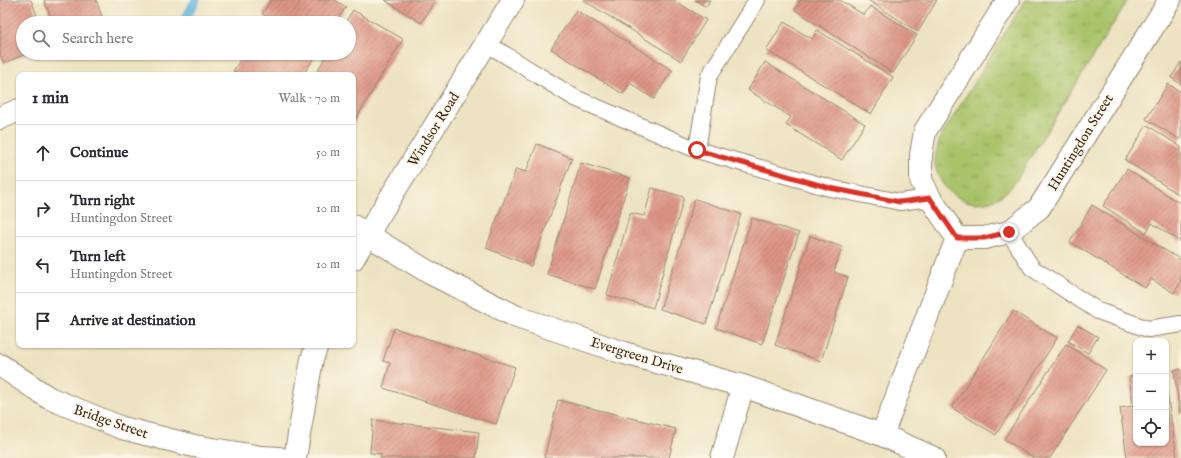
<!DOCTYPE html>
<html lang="en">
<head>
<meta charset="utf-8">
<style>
	:root { --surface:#fff; --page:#f7f7f7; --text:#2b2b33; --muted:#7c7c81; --line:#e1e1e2 }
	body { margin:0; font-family:"IM FELL English",serif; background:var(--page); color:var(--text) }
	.controls { position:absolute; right:12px; bottom:12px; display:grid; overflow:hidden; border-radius:8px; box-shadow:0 1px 3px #0004 }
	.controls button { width:36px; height:36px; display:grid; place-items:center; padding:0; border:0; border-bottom:1px solid var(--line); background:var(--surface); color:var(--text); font:20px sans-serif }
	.stop { position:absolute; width:12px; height:12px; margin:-9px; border:3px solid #d93025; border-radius:50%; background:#fff }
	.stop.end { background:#d93025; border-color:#fff; box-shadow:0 1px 4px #0008 }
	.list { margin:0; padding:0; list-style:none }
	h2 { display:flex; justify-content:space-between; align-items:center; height:52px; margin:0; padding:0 16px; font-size:17px }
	h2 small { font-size:13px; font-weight:400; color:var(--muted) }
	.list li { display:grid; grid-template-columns:26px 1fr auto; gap:12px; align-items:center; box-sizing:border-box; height:56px; padding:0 16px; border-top:1px solid var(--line) }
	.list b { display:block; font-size:15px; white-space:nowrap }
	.list p { margin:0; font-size:13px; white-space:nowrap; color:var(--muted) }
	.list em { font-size:13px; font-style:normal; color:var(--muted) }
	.icon { flex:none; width:22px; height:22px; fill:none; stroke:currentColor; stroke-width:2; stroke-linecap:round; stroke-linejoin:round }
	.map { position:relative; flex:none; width:1181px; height:458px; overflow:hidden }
	.search { position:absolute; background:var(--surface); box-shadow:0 1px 3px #0004; left:16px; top:16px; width:340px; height:44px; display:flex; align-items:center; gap:10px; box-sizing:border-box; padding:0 14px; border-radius:22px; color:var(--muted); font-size:15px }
	.panel { position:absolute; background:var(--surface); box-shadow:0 1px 3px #0004; left:16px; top:72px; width:340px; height:276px; border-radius:8px }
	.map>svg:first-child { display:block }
	.grass { fill:url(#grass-tufts); stroke:#727644 }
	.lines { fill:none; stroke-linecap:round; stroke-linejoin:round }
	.stream { stroke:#61b2dc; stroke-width:9 }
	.building { fill:url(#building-hatch) }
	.lane-casing { stroke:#948670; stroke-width:18 }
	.street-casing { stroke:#948670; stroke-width:24 }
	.lane { stroke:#fff; stroke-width:16 }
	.street { stroke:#fff; stroke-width:22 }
	.route { stroke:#d93025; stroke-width:5 }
	.labels { text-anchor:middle; stroke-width:3; stroke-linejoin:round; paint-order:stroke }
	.street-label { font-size:14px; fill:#3b2a1e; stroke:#fcf5e5 }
</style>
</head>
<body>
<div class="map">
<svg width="1181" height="458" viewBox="0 0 1181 458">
	<defs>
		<pattern id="grass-tufts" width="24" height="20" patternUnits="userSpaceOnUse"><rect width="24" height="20" fill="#a9c369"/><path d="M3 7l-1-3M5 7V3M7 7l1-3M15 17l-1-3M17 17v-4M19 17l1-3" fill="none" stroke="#8b9f56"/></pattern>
		<pattern id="building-hatch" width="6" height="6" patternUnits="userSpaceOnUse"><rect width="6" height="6" fill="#dd9485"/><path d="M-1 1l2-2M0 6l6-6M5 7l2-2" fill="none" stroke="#b4796c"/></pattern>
	</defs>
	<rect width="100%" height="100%" fill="#fcf5e5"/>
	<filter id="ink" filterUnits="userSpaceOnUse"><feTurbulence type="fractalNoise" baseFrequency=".025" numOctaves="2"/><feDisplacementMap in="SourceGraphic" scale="8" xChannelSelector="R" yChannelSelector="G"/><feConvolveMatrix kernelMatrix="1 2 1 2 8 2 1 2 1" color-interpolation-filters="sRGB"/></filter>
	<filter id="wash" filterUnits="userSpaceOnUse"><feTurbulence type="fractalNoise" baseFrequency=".012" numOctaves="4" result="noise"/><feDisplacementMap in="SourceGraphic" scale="16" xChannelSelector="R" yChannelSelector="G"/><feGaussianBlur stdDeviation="0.9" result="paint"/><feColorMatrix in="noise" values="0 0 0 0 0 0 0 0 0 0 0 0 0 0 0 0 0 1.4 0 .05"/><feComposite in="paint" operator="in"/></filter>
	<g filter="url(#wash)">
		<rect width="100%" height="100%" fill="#ede2c1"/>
		<!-- grass -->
		<path class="grass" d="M1025 0H1128L1016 181C1012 186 1007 192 1001 196 974 213 941 196 935 165 934 157 938 147 940 138Z"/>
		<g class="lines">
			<!-- stream -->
			<path class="stream" d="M183 23 196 0"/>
		</g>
		<g id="blocks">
			<!-- building -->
			<path class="building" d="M0 0H31L40 23H23V53H28L4 63 0 55Z
				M44 0H96L103 19 93 23H53Z
				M271 0H335L346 7 335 23H264L268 17 262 14Z
				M385 0H435L421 23Z
				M583 0H674L706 20 681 61Z
				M695 0H710L706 7Z
				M801 0H840L864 15 870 6 917 35 893 73 795 10Z
				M868 0H937L918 32Z
				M353 10 403 39 353 124V75H315L328 53H349V23H345Z
				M576 10 672 70 654 99 630 83 623 94 551 49Z
				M784 22 812 39 817 30 893 77 871 114 766 50Z
				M245 53H317L303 75H239L233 71Z
				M765 62 865 124 842 160 786 125 791 117 748 90Z
				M1181 62V84L1171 78Z
				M1168 84 1181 92V140L1146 119Z
				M1147 125 1181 147V196L1125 160Z
				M537 144 572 158 531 266 486 248 516 169 526 172Z
				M581 163 630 178 595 289 547 274Z
				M1127 169 1181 204V242L1152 223 1146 233 1103 206Z
				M652 188 684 197 653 308 607 295 630 213 644 216Z
				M695 199 741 214 706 324 660 309Z
				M1092 205 1181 260V282L1174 293 1151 279 1145 288 1070 242Z
				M752 218 799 233 762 344 716 328Z
				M810 236 842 247 834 272 848 277 821 361 775 345Z
				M1013 311 1057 338 996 435 952 408Z
				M1078 325 1098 337 1088 353 1068 341Z
				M394 328 515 367 496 424 383 388 390 363 383 361Z
				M1066 344 1106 370 1050 458H1033L1004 439Z
				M1181 369V413L1180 414 1174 370Z
				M1136 375V443H1166V392H1167L1177 458H1127L1120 408 1133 406 1129 377Z
				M558 400 676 429 669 458H544Z
				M373 420 479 432 476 458H380L381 454 370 453Z"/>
		</g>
	</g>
	<g filter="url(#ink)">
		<use href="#blocks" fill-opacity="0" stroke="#948670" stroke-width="1"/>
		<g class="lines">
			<!-- lane casing -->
			<g class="lane-casing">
				<path id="lane" d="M486 43 575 98 697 150 830 188 900 202 930 198
					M697 150 709 76 757 0
					M1009 232 1032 268 1098 311 1148 329 1181 324"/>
			</g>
			<!-- street casing -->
			<g class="street-casing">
				<path id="street" d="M0 118 19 110
					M353 226 430 273 517 317 624 353 743 386 882 435 934 458
					M957 238H984L1009 232 1039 208 1170 0
					M957 238 930 198 921 180V155L925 131 1008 0
					M353 259 367 235 513 0
					M0 365 49 398 122 428 194 446 261 457 279 458
					M882 435 957 238
					M295 458 312 359 317 345
					M722 458 743 386"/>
			</g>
			<!-- lane -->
			<use href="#lane" class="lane"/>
			<!-- street -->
			<use href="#street" class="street"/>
		</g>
	</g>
	<g class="lines" filter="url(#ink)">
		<!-- route -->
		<path class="route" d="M697 150 830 188 900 202 930 198 957 238H984L1009 232"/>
	</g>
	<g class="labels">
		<!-- street labels -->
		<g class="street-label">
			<text transform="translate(433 129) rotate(-58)" y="5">Windsor Road</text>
			<text transform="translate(1080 142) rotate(-58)" y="5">Huntingdon Street</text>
			<text transform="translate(637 355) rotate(17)" y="5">Evergreen Drive</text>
			<text transform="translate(111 421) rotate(19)" y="5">Bridge Street</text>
		</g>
	</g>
</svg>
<div class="controls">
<button>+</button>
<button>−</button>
<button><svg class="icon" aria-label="locate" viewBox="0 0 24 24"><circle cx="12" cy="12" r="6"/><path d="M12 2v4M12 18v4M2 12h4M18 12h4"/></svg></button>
</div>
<div class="stop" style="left:697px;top:150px"></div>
<div class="stop end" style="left:1009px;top:232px"></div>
<div class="search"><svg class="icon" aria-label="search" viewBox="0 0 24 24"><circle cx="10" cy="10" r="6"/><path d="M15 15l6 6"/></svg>Search here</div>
<section class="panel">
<h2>1 min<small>Walk · 70 m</small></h2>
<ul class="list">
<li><svg class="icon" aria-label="ahead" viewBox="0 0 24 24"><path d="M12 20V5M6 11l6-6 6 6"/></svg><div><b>Continue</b></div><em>50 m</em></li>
<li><svg class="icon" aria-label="right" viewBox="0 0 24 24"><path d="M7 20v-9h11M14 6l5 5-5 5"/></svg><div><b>Turn right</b><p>Huntingdon Street</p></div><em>10 m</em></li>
<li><svg class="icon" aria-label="left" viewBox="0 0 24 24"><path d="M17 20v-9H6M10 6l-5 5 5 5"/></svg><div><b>Turn left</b><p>Huntingdon Street</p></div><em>10 m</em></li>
<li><svg class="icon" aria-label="arrive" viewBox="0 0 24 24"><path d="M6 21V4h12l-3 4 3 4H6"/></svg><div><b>Arrive at destination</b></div></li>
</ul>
</section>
</div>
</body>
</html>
